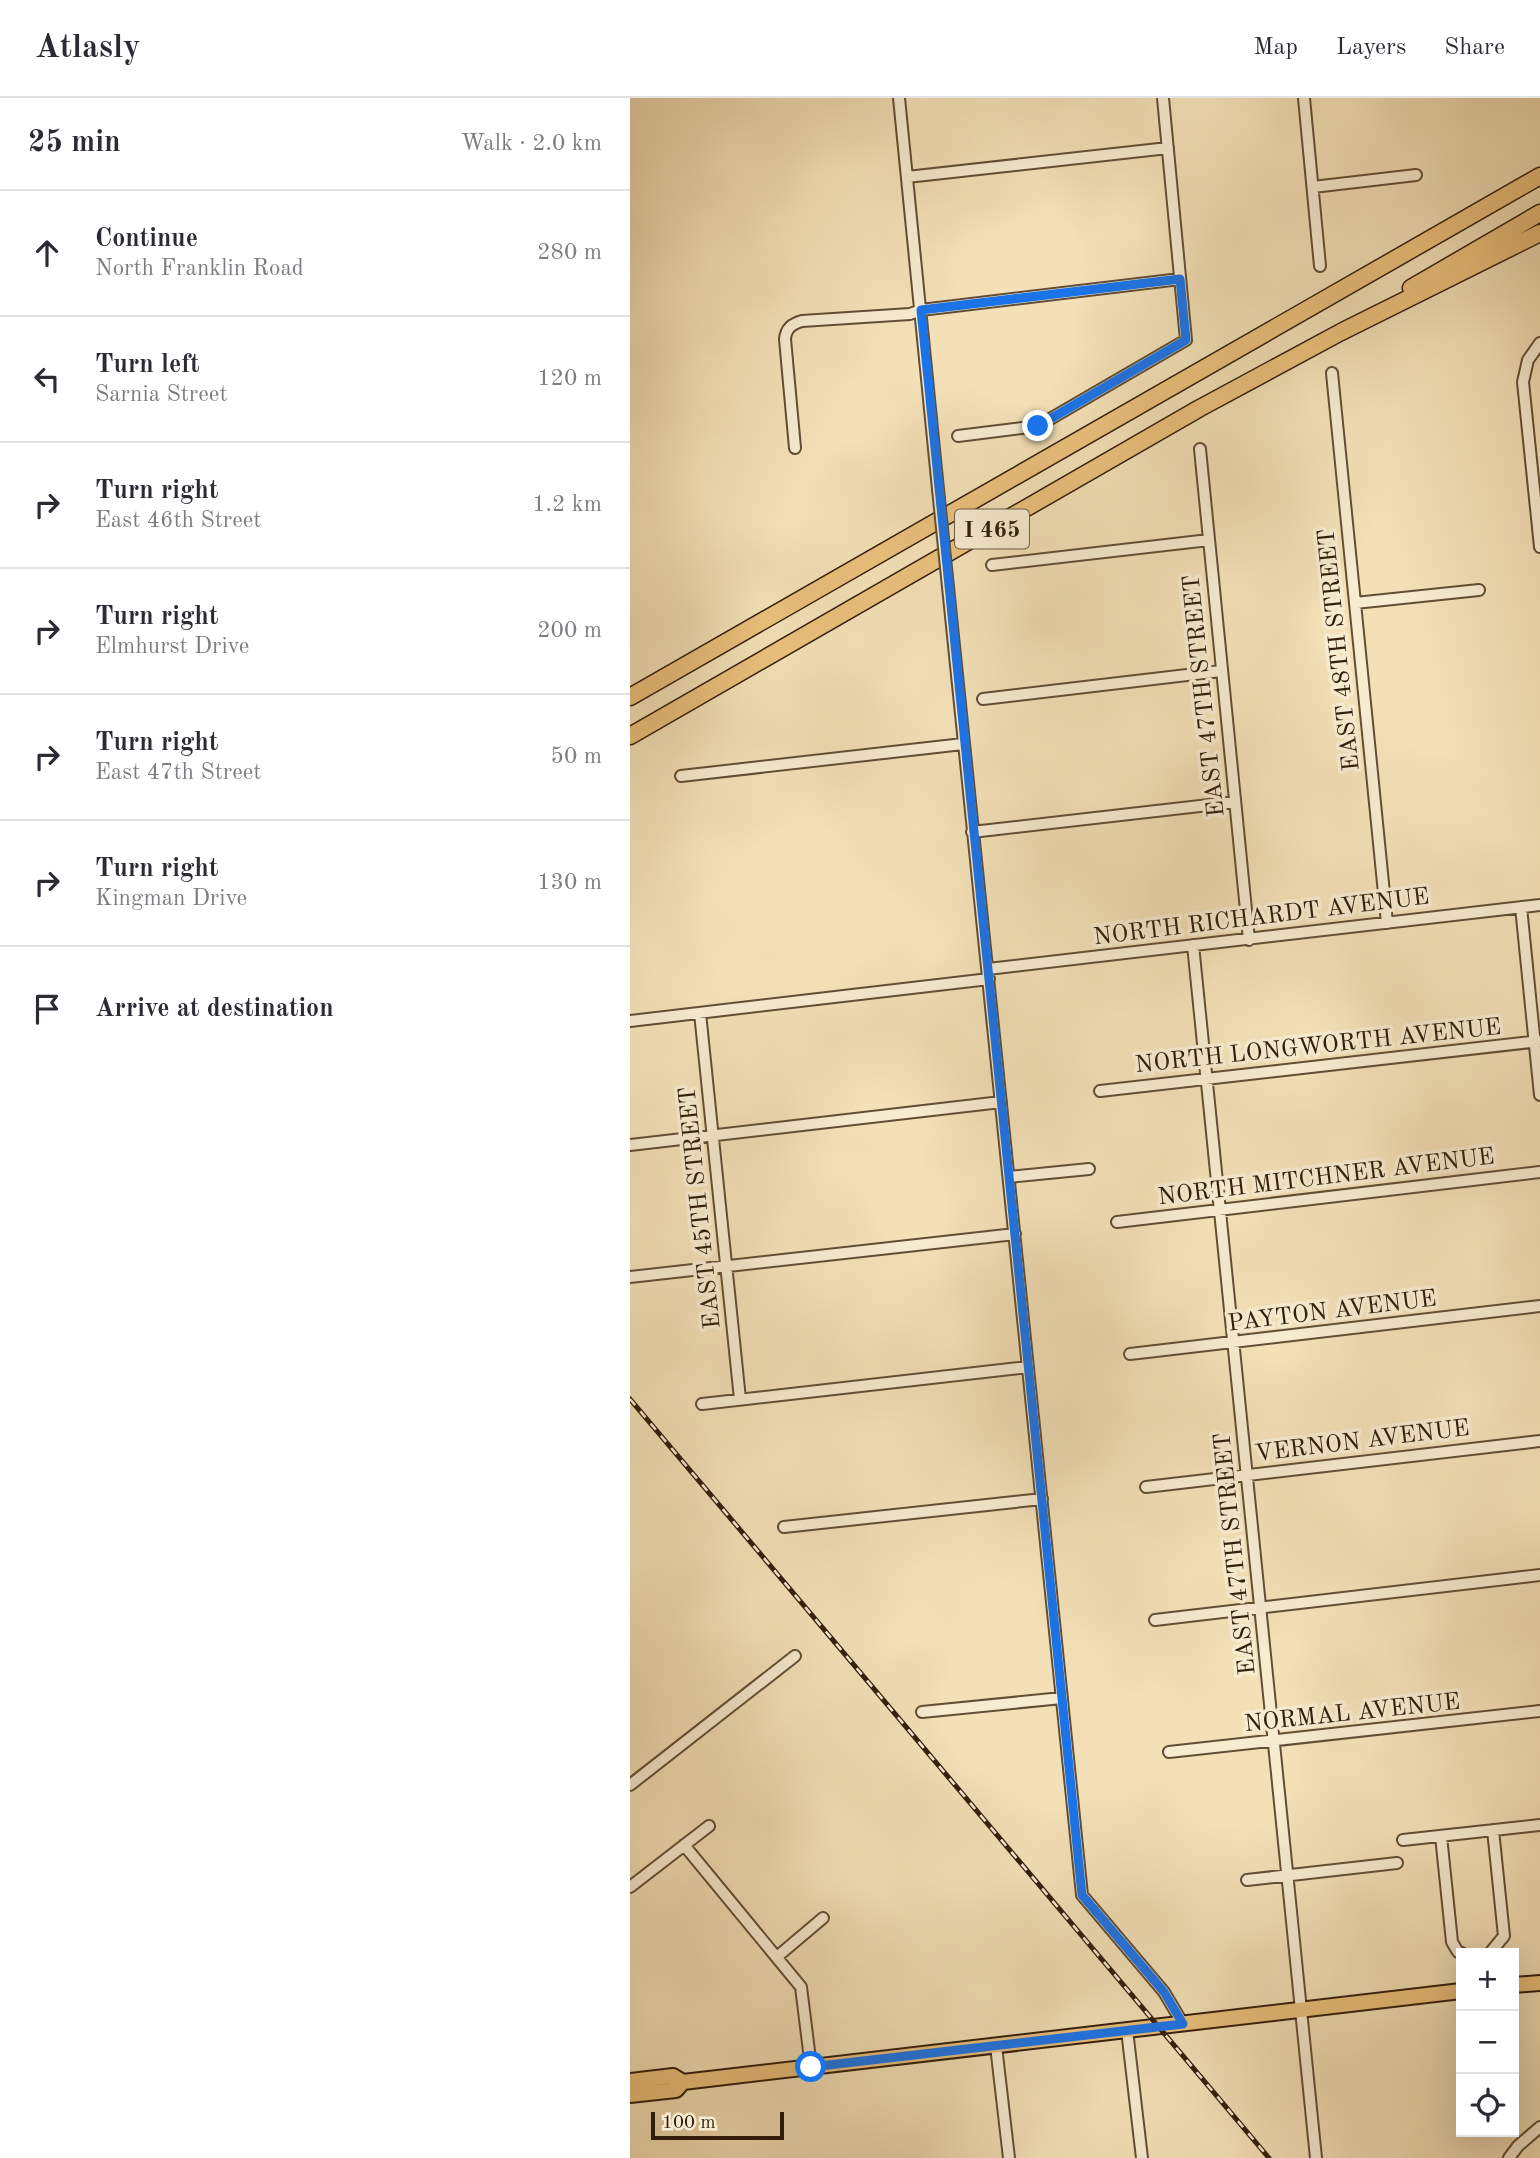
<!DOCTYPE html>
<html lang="en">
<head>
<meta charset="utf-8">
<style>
	:root { --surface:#fff; --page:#f7f7f7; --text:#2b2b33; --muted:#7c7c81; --line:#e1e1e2 }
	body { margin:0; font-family:"Old Standard TT",serif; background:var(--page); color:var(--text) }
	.controls { position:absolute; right:21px; bottom:21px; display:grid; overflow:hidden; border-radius:0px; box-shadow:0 7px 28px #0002 }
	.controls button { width:63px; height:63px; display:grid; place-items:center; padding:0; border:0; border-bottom:2px solid var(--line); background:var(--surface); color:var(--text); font:35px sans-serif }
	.scale { position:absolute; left:21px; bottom:18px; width:133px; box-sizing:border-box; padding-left:7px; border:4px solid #321e0a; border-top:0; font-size:19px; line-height:24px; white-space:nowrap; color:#321e0a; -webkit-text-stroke:5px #f7ebd0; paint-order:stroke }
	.stop { position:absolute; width:21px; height:21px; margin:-16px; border:5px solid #1a73e8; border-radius:50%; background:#fff }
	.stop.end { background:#1a73e8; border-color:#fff; box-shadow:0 2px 7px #0008 }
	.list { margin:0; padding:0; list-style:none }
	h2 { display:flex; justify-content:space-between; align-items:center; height:91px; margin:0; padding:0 28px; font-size:30px }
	h2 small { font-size:23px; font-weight:400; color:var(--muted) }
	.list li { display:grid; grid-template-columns:46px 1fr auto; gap:21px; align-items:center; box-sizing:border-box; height:126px; padding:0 28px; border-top:2px solid var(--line) }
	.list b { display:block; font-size:26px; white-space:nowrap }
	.list p { margin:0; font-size:23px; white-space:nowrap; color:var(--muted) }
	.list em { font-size:23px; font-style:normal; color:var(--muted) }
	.icon { flex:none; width:38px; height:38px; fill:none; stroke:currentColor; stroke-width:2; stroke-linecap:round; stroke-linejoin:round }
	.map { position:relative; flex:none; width:910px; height:2060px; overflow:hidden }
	header { display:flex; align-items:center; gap:42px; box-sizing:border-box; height:98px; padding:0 35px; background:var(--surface); border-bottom:2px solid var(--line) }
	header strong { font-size:33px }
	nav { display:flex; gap:38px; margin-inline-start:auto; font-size:24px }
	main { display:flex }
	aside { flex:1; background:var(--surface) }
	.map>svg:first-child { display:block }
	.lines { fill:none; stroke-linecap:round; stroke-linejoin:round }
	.minor-casing { stroke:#624e35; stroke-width:14 }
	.major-casing { stroke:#321e0a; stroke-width:18 }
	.highway-casing { stroke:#321e0a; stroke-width:19 }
	.minor { stroke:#f7ebd0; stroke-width:10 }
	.major { stroke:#eac07c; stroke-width:14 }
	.highway { stroke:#eac07c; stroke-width:16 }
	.rail-casing { stroke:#321e0a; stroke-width:5 }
	.rail { stroke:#f7ebd0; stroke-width:2.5; stroke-dasharray:8; stroke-linecap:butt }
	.minor-bridge-casing { stroke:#624e35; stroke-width:14; stroke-linecap:butt }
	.minor-bridge { stroke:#f7ebd0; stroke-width:10 }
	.route { stroke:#1a73e8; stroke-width:9 }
	.labels { text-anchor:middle; stroke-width:7; stroke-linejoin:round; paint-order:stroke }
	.shield { fill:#f7ebd0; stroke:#6d5c45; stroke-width:2 }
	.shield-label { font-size:23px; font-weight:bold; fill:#321e0a }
	.street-label { font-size:24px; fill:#321e0a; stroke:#f7ebd0 }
</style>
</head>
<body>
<header>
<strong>Atlasly</strong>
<nav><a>Map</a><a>Layers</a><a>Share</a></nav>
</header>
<main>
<aside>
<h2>25 min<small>Walk · 2.0 km</small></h2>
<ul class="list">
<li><svg class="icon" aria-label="ahead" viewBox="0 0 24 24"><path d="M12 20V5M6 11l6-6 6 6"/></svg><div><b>Continue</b><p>North Franklin Road</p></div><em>280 m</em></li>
<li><svg class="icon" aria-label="left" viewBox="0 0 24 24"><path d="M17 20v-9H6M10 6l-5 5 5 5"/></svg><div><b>Turn left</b><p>Sarnia Street</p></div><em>120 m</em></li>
<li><svg class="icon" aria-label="right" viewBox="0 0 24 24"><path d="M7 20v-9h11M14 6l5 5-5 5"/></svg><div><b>Turn right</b><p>East 46th Street</p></div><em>1.2 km</em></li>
<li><svg class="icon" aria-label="right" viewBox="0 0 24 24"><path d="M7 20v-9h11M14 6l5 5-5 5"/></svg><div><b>Turn right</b><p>Elmhurst Drive</p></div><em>200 m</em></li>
<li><svg class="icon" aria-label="right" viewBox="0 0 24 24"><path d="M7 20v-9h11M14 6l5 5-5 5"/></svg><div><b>Turn right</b><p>East 47th Street</p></div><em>50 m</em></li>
<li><svg class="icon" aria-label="right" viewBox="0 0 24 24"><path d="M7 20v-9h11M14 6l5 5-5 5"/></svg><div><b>Turn right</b><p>Kingman Drive</p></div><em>130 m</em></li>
<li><svg class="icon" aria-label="arrive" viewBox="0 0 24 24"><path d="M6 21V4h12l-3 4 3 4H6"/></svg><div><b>Arrive at destination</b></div></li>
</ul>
</aside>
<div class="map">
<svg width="910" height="2060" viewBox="0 0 910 2060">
	<rect width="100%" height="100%" fill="#f3e0b7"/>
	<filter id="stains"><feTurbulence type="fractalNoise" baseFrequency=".00286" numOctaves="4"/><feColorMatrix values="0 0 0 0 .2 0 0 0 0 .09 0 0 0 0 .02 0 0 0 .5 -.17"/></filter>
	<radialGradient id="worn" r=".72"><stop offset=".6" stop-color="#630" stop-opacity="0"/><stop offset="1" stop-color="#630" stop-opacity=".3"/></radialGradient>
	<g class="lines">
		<!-- minor casing -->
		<g class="minor-casing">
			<path id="minor" d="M269 0 308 391
				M674 0 690 168
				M277 79 538 50
				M683 89 786 77
				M910 245 898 262 893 284 910 449
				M702 275 757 825
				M328 338 408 328 556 242 533 0
				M165 350 155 241C156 230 162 226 172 223L280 216 291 212 550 181
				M570 351 619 842
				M362 467 579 442
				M318 489 452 1797 534 1894 553 1926
				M725 505 849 492
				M353 601 591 573
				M51 678 333 646
				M342 734 605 704
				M891 809 910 997
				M563 847 686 2060
				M358 871 910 807
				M70 915 110 1301
				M0 923 359 881
				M470 993 910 943
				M0 1047 371 1004
				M379 1079 459 1071
				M487 1124 910 1074
				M0 1179 385 1136
				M500 1256 910 1208
				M72 1306 398 1269
				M516 1389 910 1343
				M154 1429 412 1401
				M525 1522 910 1477
				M292 1614 432 1600
				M539 1654 910 1613
				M0 1687 165 1558
				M811 1738 822 1844 828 1854 832 1855
				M773 1742 910 1727
				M54 1747 171 1889 181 1969
				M617 1782 767 1765
				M0 1789 79 1728
				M860 1855 874 1838 863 1732
				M148 1858 193 1820
				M497 1932 512 2060
				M366 1948 379 2060
				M879 2060 888 2048 910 2029"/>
		</g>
		<!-- major casing -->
		<g class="major-casing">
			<path id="major" d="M884 1887 910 1885
				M0 1983 43 1978 53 1984 831 1893
				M0 1997 46 1992 53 1984"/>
		</g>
		<!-- highway casing -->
		<g class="highway-casing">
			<path id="highway" d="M781 190 910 115
				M0 599 910 78
				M0 638 570 310 711 234 910 135"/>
		</g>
		<!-- minor -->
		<use href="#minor" class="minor"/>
		<!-- major -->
		<use href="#major" class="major"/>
		<!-- highway -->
		<use href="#highway" class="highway"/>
		<!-- rail casing -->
		<g class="rail-casing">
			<path id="rail" d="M0 1301 639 2060"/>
		</g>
		<!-- rail -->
		<use href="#rail" class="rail"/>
		<!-- minor-bridge casing -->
		<g class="minor-bridge-casing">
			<path id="minor-bridge" d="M308 391 318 489"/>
		</g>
		<!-- minor-bridge -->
		<use href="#minor-bridge" class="minor-bridge"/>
	</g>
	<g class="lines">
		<!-- route -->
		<path class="route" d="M181 1969 553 1926 534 1894 452 1797 291 212 550 181 556 242 408 328"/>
	</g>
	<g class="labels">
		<!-- shield labels -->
		<rect class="shield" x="325" y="411.5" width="74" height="39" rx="5"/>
		<g class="shield-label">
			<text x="362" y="439">I 465</text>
		</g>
		<!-- street labels -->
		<g class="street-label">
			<text transform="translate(708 552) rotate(-96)" y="8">EAST 48TH STREET</text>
			<text transform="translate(573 598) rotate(-96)" y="8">EAST 47TH STREET</text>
			<text transform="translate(631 818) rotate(-7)" y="8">NORTH RICHARDT AVENUE</text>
			<text transform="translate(688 947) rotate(-6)" y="8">NORTH LONGWORTH AVENUE</text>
			<text transform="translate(696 1078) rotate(-7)" y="8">NORTH MITCHNER AVENUE</text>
			<text transform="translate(69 1110) rotate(-96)" y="8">EAST 45TH STREET</text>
			<text transform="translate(702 1212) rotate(-7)" y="8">PAYTON AVENUE</text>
			<text transform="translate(732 1342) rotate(-7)" y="8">VERNON AVENUE</text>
			<text transform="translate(604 1456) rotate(-96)" y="8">EAST 47TH STREET</text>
			<text transform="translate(722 1614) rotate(-6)" y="8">NORMAL AVENUE</text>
		</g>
	</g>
	<rect width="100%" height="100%" filter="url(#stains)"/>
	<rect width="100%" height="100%" fill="url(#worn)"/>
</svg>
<div class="controls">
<button>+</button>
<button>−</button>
<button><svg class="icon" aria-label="locate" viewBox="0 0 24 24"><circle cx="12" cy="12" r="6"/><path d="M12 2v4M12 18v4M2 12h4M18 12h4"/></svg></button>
</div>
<div class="scale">100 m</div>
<div class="stop" style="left:181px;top:1969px"></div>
<div class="stop end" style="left:408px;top:328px"></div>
</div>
</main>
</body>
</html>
